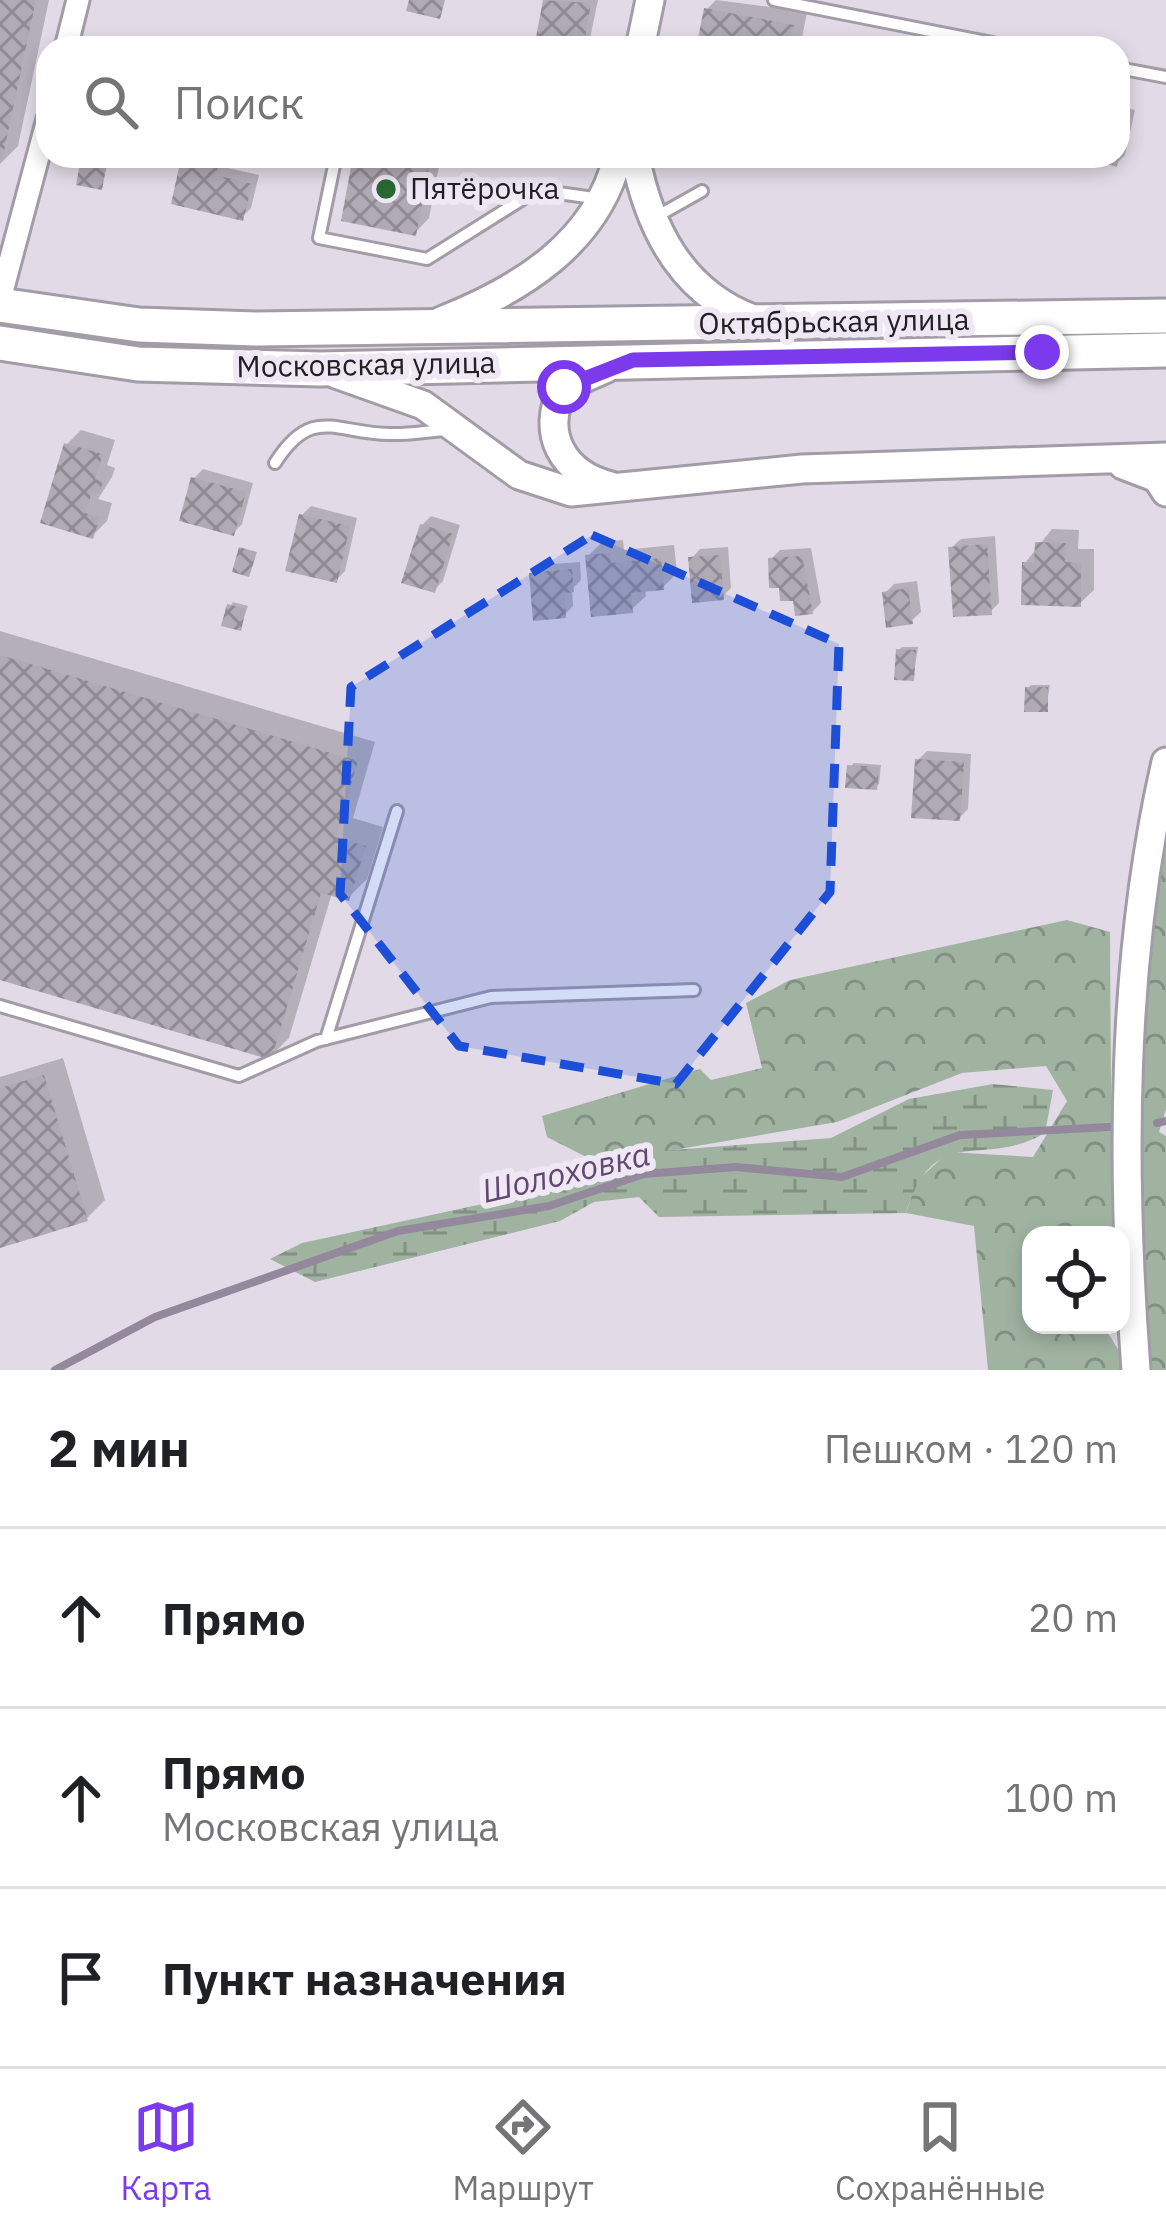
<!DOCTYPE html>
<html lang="ru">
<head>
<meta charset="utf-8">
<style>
	:root { --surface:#fff; --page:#f2f2f2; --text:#202124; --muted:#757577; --line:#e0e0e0; --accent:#7c3aed }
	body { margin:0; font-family:"IBM Plex Sans",sans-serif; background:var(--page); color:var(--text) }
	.controls { position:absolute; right:36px; bottom:36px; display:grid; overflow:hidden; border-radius:24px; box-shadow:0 6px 18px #0003 }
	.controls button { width:108px; height:108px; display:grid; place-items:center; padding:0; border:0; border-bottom:3px solid var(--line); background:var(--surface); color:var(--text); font:60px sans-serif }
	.stop { position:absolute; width:36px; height:36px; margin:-27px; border:9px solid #7c3aed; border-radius:50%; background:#fff }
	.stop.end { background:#7c3aed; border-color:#fff; box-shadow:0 3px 12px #0008 }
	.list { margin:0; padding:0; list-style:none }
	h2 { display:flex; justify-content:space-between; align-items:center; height:156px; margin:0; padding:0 48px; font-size:51px }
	h2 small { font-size:39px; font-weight:400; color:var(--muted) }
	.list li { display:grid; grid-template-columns:78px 1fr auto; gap:36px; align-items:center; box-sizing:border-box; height:180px; padding:0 48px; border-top:3px solid var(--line) }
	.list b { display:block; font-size:45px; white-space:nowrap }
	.list p { margin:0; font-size:39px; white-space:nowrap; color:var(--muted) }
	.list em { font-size:39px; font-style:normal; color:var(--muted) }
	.icon { flex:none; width:66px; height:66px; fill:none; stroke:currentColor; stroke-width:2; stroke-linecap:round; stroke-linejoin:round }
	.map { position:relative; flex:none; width:1166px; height:1370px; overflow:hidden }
	.search { position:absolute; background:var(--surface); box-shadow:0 6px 18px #0003; left:36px; right:36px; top:36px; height:132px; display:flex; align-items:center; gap:30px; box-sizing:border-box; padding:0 42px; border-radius:36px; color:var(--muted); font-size:45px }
	.sheet { height:696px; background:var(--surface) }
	nav { display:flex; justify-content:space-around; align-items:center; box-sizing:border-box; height:168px; border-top:3px solid var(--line); background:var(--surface); font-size:33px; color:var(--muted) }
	nav a { display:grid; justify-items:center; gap:6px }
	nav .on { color:var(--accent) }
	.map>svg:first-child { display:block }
	.forest { fill:url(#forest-crowns) }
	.wetland { fill:url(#wetland-marsh) }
	.shadow { fill:#0003 }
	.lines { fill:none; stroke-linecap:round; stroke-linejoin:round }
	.stream { stroke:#94889d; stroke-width:8 }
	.building { fill:url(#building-cross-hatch) }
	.service-casing { stroke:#a29ca7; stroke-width:16 }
	.minor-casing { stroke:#a29ca7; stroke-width:27 }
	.tertiary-casing { stroke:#a29ca7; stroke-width:33 }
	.primary-casing { stroke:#a29ca7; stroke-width:39 }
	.service { stroke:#fff; stroke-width:10 }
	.minor { stroke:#fff; stroke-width:21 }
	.tertiary { stroke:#fff; stroke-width:27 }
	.primary { stroke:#fff; stroke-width:33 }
	.route { stroke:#7c3aed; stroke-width:15 }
	.marked { fill:#1d4ed8; fill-opacity:0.2; stroke:#1d4ed8; stroke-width:9; stroke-dasharray:24 15; stroke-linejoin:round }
	.poi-dot { fill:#286832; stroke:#efe8f4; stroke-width:4.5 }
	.labels { text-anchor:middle; stroke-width:12; stroke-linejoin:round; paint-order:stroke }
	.poi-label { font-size:30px; fill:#222024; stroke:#efe8f4; text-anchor:start }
	.street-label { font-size:30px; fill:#222024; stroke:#efe8f4 }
	.water-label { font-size:33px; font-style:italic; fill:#614772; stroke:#efe8f4 }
</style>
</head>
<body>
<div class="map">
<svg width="1166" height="1370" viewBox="0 0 1166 1370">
	<defs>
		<pattern id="forest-crowns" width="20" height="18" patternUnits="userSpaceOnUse" patternTransform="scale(3)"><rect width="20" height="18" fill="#a0b3a1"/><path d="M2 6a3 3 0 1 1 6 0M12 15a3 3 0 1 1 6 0" fill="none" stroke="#829183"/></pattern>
		<pattern id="wetland-marsh" width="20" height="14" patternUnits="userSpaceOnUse" patternTransform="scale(3)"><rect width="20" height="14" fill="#a0b3a1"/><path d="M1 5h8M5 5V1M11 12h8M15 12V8" fill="none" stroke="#829183"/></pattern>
		<pattern id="building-cross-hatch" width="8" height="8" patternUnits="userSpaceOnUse" patternTransform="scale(3)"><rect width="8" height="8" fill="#b0aab5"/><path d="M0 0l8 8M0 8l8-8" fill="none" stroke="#8f8a93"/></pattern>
	</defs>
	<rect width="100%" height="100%" fill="#e2dbe7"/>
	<!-- forest -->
	<path class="forest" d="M1166 834V1109L1159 1132 1166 1136V1370H1143L1135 1003 1161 836Z
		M1067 920 1110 932 1112 1235H1031V1325H1103L1121 1354 1122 1370H988L974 1226 906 1213 916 1182 948 1152 1033 1157 1067 1101 1046 1066 962 1073 837 1122 598 1163 547 1137 542 1116 700 1069 711 1080 762 1068 746 1003 790 980Z"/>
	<!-- wetland -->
	<path class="wetland" d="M993 1084 1053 1090 1045 1133C982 1170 935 1120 906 1213L659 1217 639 1197 594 1202 560 1221 315 1282 270 1259 302 1243 561 1187 659 1151 831 1138 909 1099Z"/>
	<!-- shadow -->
	<path class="shadow" d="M0 0H49L18 146 0 164Z
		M547 0H598L588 48H538Z
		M716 0 807 12 800 48H699L707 9Z
		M1118 106 1135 110 1125 155 1116 164 1083 156H1118Z
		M88 156 109 160 101 187 84 160Z
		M187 156 225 157 223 167 259 175 251 208 242 217 184 159Z
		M356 156H441L429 218 415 233Z
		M81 430 115 440 107 465 115 468 112 477 98 499 112 503 107 521 92 536 44 521 67 444Z
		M203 469 253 483 242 524 233 533 194 478Z
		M311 506 357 518 345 571 336 580 302 515Z
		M431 516 460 525 443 581 434 590 422 525Z
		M1052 529 1079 530 1078 549H1094V590L1079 604 1025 563Z
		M995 536 999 603 990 612 951 548 961 539Z
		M623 540 624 550 674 545 677 573 663 587 645 589 646 596 631 610 588 556 602 542Z
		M728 547 731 588 722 597 691 559 700 549Z
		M811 548 821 603 812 612 771 559 780 550Z
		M580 562 581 580 572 589 573 606 564 615 532 574 541 565Z
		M917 581 921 612 911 621 885 593 894 584Z
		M233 602 248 606 240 627 230 606Z
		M0 631 375 742 353 818 383 827 367 879 348 898 332 893 289 1038 270 1057 0 977Z
		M902 647H918L913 678 899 650Z
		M1031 685H1050L1046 709 1028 688Z
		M927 751 971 754 968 809 959 818 918 760Z
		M854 763 881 765 879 784 876 787 850 767Z
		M63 1058 105 1200 86 1219 0 1245V1077Z"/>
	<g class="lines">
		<!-- stream -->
		<path class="stream" d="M1157 1123 1166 1121
			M55 1370 155 1317 398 1231 549 1206 644 1174 736 1167 842 1177 960 1135 1109 1127"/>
	</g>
	<!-- building -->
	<path class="building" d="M0 0H36L2 160 0 159Z
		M409 0H445L440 19 406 11Z
		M543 0 591 3 583 48H534Z
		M704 8 794 25 790 48H696Z
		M1118 116 1128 119 1120 154H1118Z
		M353 156H431L416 236 341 221Z
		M1078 156H1119L1117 167Z
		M81 158 107 163 102 190 76 185Z
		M181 158 218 166 216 175 252 184 243 221 171 204Z
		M64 443 103 454 95 479 103 482 99 494 92 492 85 513 100 517 93 539 40 523Z
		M191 477 246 492 234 536 179 521Z
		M299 514 350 526 337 583 285 571Z
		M420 524 453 534 435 593 401 583Z
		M1035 542 1066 543 1065 562 1081 563V607L1021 605 1022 562H1034Z
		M987 544 992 615 953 617 948 547Z
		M239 547 257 552 249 577 232 572Z
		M610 553 611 563 661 558 664 590 631 593 633 613 591 617 585 555Z
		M720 555 724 600 692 603 688 557Z
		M802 556 813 614 795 616 793 601H780L779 588H769L768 558Z
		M572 569 574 592 564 593 566 618 533 621 529 573Z
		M908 588 913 624 886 628 882 592Z
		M227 604 246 609 241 631 221 626Z
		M896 649 916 650 914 681 894 680Z
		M0 655 358 761 336 837 366 846 349 901 321 893 271 1060 0 980Z
		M1025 687H1048V712H1024Z
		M915 759 964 762 960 821 911 818Z
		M847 765 879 767 877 790 845 788Z
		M44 1075 88 1221 0 1248V1088Z"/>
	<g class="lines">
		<!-- service casing -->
		<g class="service-casing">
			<path id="service" d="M774 0 1017 48
				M1118 68 1166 77
				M336 156 319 238 427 259 537 190 601 199
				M654 218 702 191
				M275 463C312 405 335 433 389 434 408 435 427 431 446 430
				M0 1006 239 1076 317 1041 491 997 694 990
				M326 1039 397 811"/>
		</g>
		<!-- minor casing -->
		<g class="minor-casing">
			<path id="minor" d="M66 48 78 0
				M0 299 48 119"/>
		</g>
		<!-- tertiary casing -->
		<g class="tertiary-casing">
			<path id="tertiary" d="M640 48 650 0
				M635 156C649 228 681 292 753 319
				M441 321C520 290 597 243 618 156
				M605 369 564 387C539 433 563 474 611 486
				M336 374 423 405 519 475 571 492 802 469 1166 457
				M1123 465 1157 478 1166 492
				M1136 1370C1121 1170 1121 959 1166 762"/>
		</g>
		<!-- primary casing -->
		<g class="primary-casing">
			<path id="primary" d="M0 305 139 325 257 329 1166 316
				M0 343 138 364 320 369 1166 350"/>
		</g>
		<!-- service -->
		<use href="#service" class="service"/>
		<!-- minor -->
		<use href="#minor" class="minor"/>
		<!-- tertiary -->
		<use href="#tertiary" class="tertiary"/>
		<!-- primary -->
		<use href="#primary" class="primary"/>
	</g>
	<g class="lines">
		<!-- route -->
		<path class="route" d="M564 387 633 360 1042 352"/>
	</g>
	<!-- marked area -->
	<path class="marked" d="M592 535 839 644 830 892 676 1084 459 1046 340 894 351 687Z"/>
	<!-- markers -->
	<circle class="poi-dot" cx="386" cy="189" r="12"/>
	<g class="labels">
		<!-- poi labels -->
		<g class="poi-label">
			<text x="410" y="199">Пятёрочка</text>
		</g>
		<!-- street labels -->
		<g class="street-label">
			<text transform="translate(834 322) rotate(-1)" y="10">Октябрьская улица</text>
			<text transform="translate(366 365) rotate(-1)" y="10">Московская улица</text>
		</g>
		<!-- water labels -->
		<g class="water-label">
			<text transform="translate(566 1172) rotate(-13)" y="12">Шолоховка</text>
		</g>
	</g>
</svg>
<div class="controls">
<button><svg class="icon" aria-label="locate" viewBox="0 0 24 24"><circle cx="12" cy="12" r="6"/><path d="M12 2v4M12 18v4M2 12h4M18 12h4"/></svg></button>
</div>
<div class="stop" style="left:564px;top:387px"></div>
<div class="stop end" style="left:1042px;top:352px"></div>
<div class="search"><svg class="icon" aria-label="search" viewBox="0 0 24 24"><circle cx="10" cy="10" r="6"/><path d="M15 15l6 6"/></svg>Поиск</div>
</div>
<section class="sheet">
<h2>2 мин<small>Пешком · 120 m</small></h2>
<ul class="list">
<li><svg class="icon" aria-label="ahead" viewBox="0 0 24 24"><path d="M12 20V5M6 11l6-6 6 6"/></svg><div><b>Прямо</b></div><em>20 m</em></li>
<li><svg class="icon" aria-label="ahead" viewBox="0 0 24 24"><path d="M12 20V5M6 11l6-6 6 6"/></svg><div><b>Прямо</b><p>Московская улица</p></div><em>100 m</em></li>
<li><svg class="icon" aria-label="arrive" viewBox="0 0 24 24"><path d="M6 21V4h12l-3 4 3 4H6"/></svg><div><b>Пункт назначения</b></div></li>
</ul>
</section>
<nav>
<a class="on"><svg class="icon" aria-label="map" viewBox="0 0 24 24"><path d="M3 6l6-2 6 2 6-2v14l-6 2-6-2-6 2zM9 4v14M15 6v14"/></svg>Карта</a>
<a><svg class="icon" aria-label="directions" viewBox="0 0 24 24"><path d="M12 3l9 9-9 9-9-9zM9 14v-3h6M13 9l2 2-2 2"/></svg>Маршрут</a>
<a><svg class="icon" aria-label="saved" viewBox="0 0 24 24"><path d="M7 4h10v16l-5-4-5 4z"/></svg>Сохранённые</a>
</nav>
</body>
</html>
